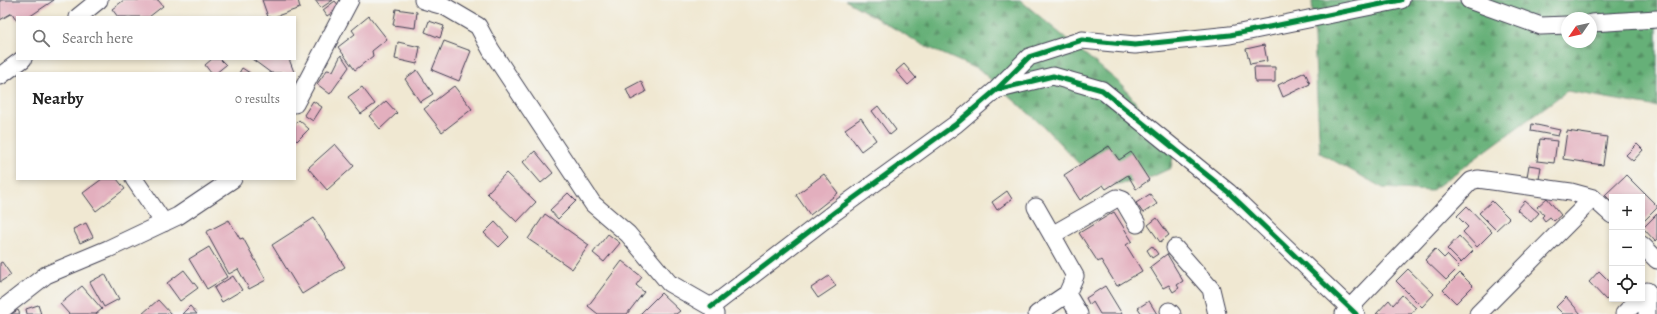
<!DOCTYPE html>
<html lang="en">
<head>
<meta charset="utf-8">
<style>
	:root { --surface:#fff; --page:#f2f2f2; --text:#222; --muted:#767676; --line:#e0e0e0 }
	body { margin:0; font-family:Alegreya,serif; background:var(--page); color:var(--text) }
	.controls { position:absolute; right:12px; bottom:12px; display:grid; overflow:hidden; border-radius:0px; box-shadow:0 2px 6px #0003 }
	.controls button { width:36px; height:36px; display:grid; place-items:center; padding:0; border:0; border-bottom:1px solid var(--line); background:var(--surface); color:var(--text); font:20px sans-serif }
	.compass { position:absolute; left:1561px; top:12px; width:36px; height:36px; border-radius:50%; background:var(--surface); box-shadow:0 2px 6px #0003; rotate:236deg }
	.list { margin:0; padding:0; list-style:none }
	h2 { display:flex; justify-content:space-between; align-items:center; height:52px; margin:0; padding:0 16px; font-size:17px }
	h2 small { font-size:13px; font-weight:400; color:var(--muted) }
	.icon { flex:none; width:22px; height:22px; fill:none; stroke:currentColor; stroke-width:2; stroke-linecap:round; stroke-linejoin:round }
	.map { position:relative; flex:none; width:1657px; height:314px; overflow:hidden }
	.search { position:absolute; background:var(--surface); box-shadow:0 2px 6px #0003; left:16px; top:16px; width:280px; height:44px; display:flex; align-items:center; gap:10px; box-sizing:border-box; padding:0 14px; border-radius:0px; color:var(--muted); font-size:15px }
	.panel { position:absolute; background:var(--surface); box-shadow:0 2px 6px #0003; left:16px; top:72px; width:280px; height:108px; border-radius:0px }
	.map>svg:first-child { display:block }
	.forest { fill:url(#forest-firs); stroke:#44695a; fill-rule:evenodd }
	.building { fill:#e3afbe }
	.lines { fill:none; stroke-linecap:round; stroke-linejoin:round }
	.minor-casing { stroke:#414052; stroke-width:19 }
	.minor { stroke:#fff; stroke-width:17 }
	.cycleway-casing { stroke:#f6f6f2; stroke-width:8 }
	.cycleway { stroke:#00873e; stroke-width:5 }
</style>
</head>
<body>
<div class="map">
<svg width="1657" height="314" viewBox="0 0 1657 314">
	<defs>
		<pattern id="forest-firs" width="22" height="20" patternUnits="userSpaceOnUse"><rect width="22" height="20" fill="#66b078"/><path d="M5 1l3.5 6h-7zM16 11l3.5 6h-7z" fill="#548f64"/></pattern>
	</defs>
	<rect width="100%" height="100%" fill="#f6f6f2"/>
	<filter id="ink" filterUnits="userSpaceOnUse"><feTurbulence type="fractalNoise" baseFrequency=".025" numOctaves="2"/><feDisplacementMap in="SourceGraphic" scale="8" xChannelSelector="R" yChannelSelector="G"/><feConvolveMatrix kernelMatrix="1 2 1 2 8 2 1 2 1" color-interpolation-filters="sRGB"/></filter>
	<filter id="wash" filterUnits="userSpaceOnUse"><feTurbulence type="fractalNoise" baseFrequency=".012" numOctaves="4" result="noise"/><feDisplacementMap in="SourceGraphic" scale="16" xChannelSelector="R" yChannelSelector="G"/><feGaussianBlur stdDeviation="0.9" result="paint"/><feColorMatrix in="noise" values="0 0 0 0 0 0 0 0 0 0 0 0 0 0 0 0 0 1.4 0 .05"/><feComposite in="paint" operator="in"/></filter>
	<g filter="url(#wash)">
		<rect width="100%" height="100%" fill="#f0e8d2"/>
		<!-- forest -->
		<path class="forest" d="M845 0H1020L1122 85 1174 152 1171 168 1143 181 1100 186 1044 127 981 71 923 45Z
			M1312 0H1657V107L1567 91 1431 191 1383 188 1320 153ZM1567 18H1591V42H1567Z"/>
		<g id="blocks">
			<!-- building -->
			<path class="building" d="M0 0H54L29 17H17V21L12 13 0 20Z
				M124 0H158L163 6 149 17H118L112 9Z
				M262 0H298L300 8 274 17H268Z
				M315 0H333L321 8Z
				M335 1 340 7 327 16 323 10Z
				M396 9 417 12 415 28 393 25Z
				M369 16 387 39 372 51 373 56 355 70 338 47 355 34 352 30Z
				M429 21 444 26 440 38 425 32Z
				M444 41 471 51 459 81 432 70Z
				M398 42 420 47 417 64 395 59Z
				M1264 45 1267 61 1250 64 1246 49Z
				M341 55 349 67 330 94 317 84 327 70 333 71Z
				M212 59H220L226 65 216 73H211L205 65Z
				M252 59H289L294 72 293 73H271Z
				M904 64 916 78 908 85 896 71Z
				M1254 67H1275V82H1255Z
				M242 68 250 73H239Z
				M417 70 433 94 420 102 405 79Z
				M1305 72 1310 84 1283 97 1278 85Z
				M641 81 646 92 631 100 626 89Z
				M454 86 472 109 442 132 424 109Z
				M362 87 375 104 361 114 348 97Z
				M313 101 322 107 313 121 304 115Z
				M386 101 397 113 380 129 369 116Z
				M878 106 896 130 890 135 872 111Z
				M861 118 876 140 861 151 845 129Z
				M299 120 309 129 297 141 295 139V124Z
				M1532 124 1560 130 1558 136 1531 131Z
				M1567 131 1607 137 1603 165 1563 159Z
				M1540 139 1557 141 1554 163 1537 161Z
				M335 144 354 166 327 190 308 168Z
				M1637 144 1643 150 1633 161 1626 155Z
				M1109 146 1119 160 1131 152 1149 180 1136 189 1128 175 1106 189 1103 185 1080 200 1064 175Z
				M535 151 553 173 541 183 523 162Z
				M1529 165 1541 167 1539 179 1527 177Z
				M506 173 536 202 517 222 487 193Z
				M824 174 838 193 810 215 796 195Z
				M1626 175 1657 206V208L1642 223V197H1612V202L1605 195Z
				M102 179H117L125 189 96 211 83 193Z
				M1007 191 1012 199 997 210 992 202Z
				M568 193 576 201 558 219 550 210Z
				M1150 194 1157 204 1143 213 1136 203Z
				M1547 198 1561 215 1554 221 1550 217 1545 221 1542 217 1544 215 1537 207Z
				M1492 201 1509 218 1496 230 1479 213Z
				M1525 201 1539 213 1531 222 1517 210Z
				M1467 206 1492 232 1477 247 1463 232 1468 227 1457 216Z
				M1114 212 1132 241 1126 245 1142 271 1117 286 1101 260 1098 262 1079 233Z
				M545 214 589 245 572 269 528 239Z
				M1657 214V239L1655 241 1643 228Z
				M314 218 345 267 302 294 272 245Z
				M1157 218 1169 235 1160 242 1148 225Z
				M229 220 240 239 243 238 266 280 249 289 238 269 229 274 206 232Z
				M495 222 509 237 499 247 484 233Z
				M86 223 93 237 80 243 73 229Z
				M608 234 620 243 604 262 593 253Z
				M1459 236 1473 251 1461 263 1447 249Z
				M1152 246 1158 254 1152 258 1147 250Z
				M209 247 227 277 207 289 189 259Z
				M1435 249 1444 258 1447 255 1459 267 1446 280 1425 260Z
				M1167 254 1183 281 1177 285 1179 288 1173 292 1169 285 1163 288 1150 267Z
				M622 261 642 277 636 285 644 292 627 314H598L588 306Z
				M2 262 11 275 0 282V263Z
				M1408 269 1434 294 1422 307 1396 281Z
				M184 270 198 288 180 301 167 283Z
				M1599 271 1612 284V294L1606 300 1589 282Z
				M1460 273 1473 286 1456 303 1443 290Z
				M105 274 119 299 104 307 90 282Z
				M233 276 242 290 222 302 214 288Z
				M829 276 836 286 818 298 811 288Z
				M82 286 102 309 96 314H69L60 304Z
				M1105 286 1122 314H1100L1093 302 1089 304 1086 298Z
				M661 293 680 311 676 314H640Z
				M1402 295 1416 308 1411 314H1376L1389 300 1393 305Z
				M1566 297 1581 314H1563L1556 307Z
				M158 300 171 314H142Z
				M1149 301 1157 314H1142L1138 308Z
				M38 305 41 314H27L26 309Z
				M190 306 197 314H182Z
				M18 310 20 314H11Z"/>
		</g>
	</g>
	<g filter="url(#ink)">
		<use href="#blocks" fill-opacity="0" stroke="#414052" stroke-width="1"/>
		<g class="lines">
			<!-- minor casing -->
			<g class="minor-casing">
				<path id="minor" d="M423 0 444 6 478 26 491 50 593 204 628 234 669 283 711 307 715 314
					M1469 0 1541 26 1567 25
					M78 17 99 0
					M1591 23 1657 19
					M0 76 23 59
					M996 90 1053 76 1102 90 1228 192 1356 314
					M295 104 350 0
					M134 179 164 223
					M1036 207 1052 235
					M1642 245 1657 260
					M1175 248 1211 289 1217 314
					M1647 291V314
					M1067 294 1075 276 1052 235 1117 198 1123 200 1137 224
					M711 307 836 211 956 124 996 90 1029 57 1082 40 1135 45 1230 35 1401 0
					M0 311 46 275 108 249 178 216 233 179
					M1169 311 1172 314
					M1037 314 1067 294 1079 314
					M1344 314 1471 181 1478 179 1571 192 1593 198 1612 215
					M1478 314 1593 198
					M1624 314 1639 299"/>
			</g>
			<!-- minor -->
			<use href="#minor" class="minor"/>
			<!-- cycleway casing -->
			<g class="cycleway-casing">
				<path id="cycleway" d="M996 90 1053 76 1102 90 1228 192 1356 314
					M711 307 836 211 956 124 996 90 1029 57 1082 40 1135 45 1230 35 1401 0"/>
			</g>
			<!-- cycleway -->
			<use href="#cycleway" class="cycleway"/>
		</g>
	</g>
</svg>
<div class="controls">
<button>+</button>
<button>−</button>
<button><svg class="icon" aria-label="locate" viewBox="0 0 24 24"><circle cx="12" cy="12" r="6"/><path d="M12 2v4M12 18v4M2 12h4M18 12h4"/></svg></button>
</div>
<svg class="compass" viewBox="-18 -18 36 36"><path d="M0-13l5 13h-10z" fill="#e53935"/><path d="M0 13l5-13h-10z" fill="#767676"/></svg>
<div class="search"><svg class="icon" aria-label="search" viewBox="0 0 24 24"><circle cx="10" cy="10" r="6"/><path d="M15 15l6 6"/></svg>Search here</div>
<section class="panel">
<h2>Nearby<small>0 results</small></h2>
<ul class="list">
</ul>
</section>
</div>
</body>
</html>
